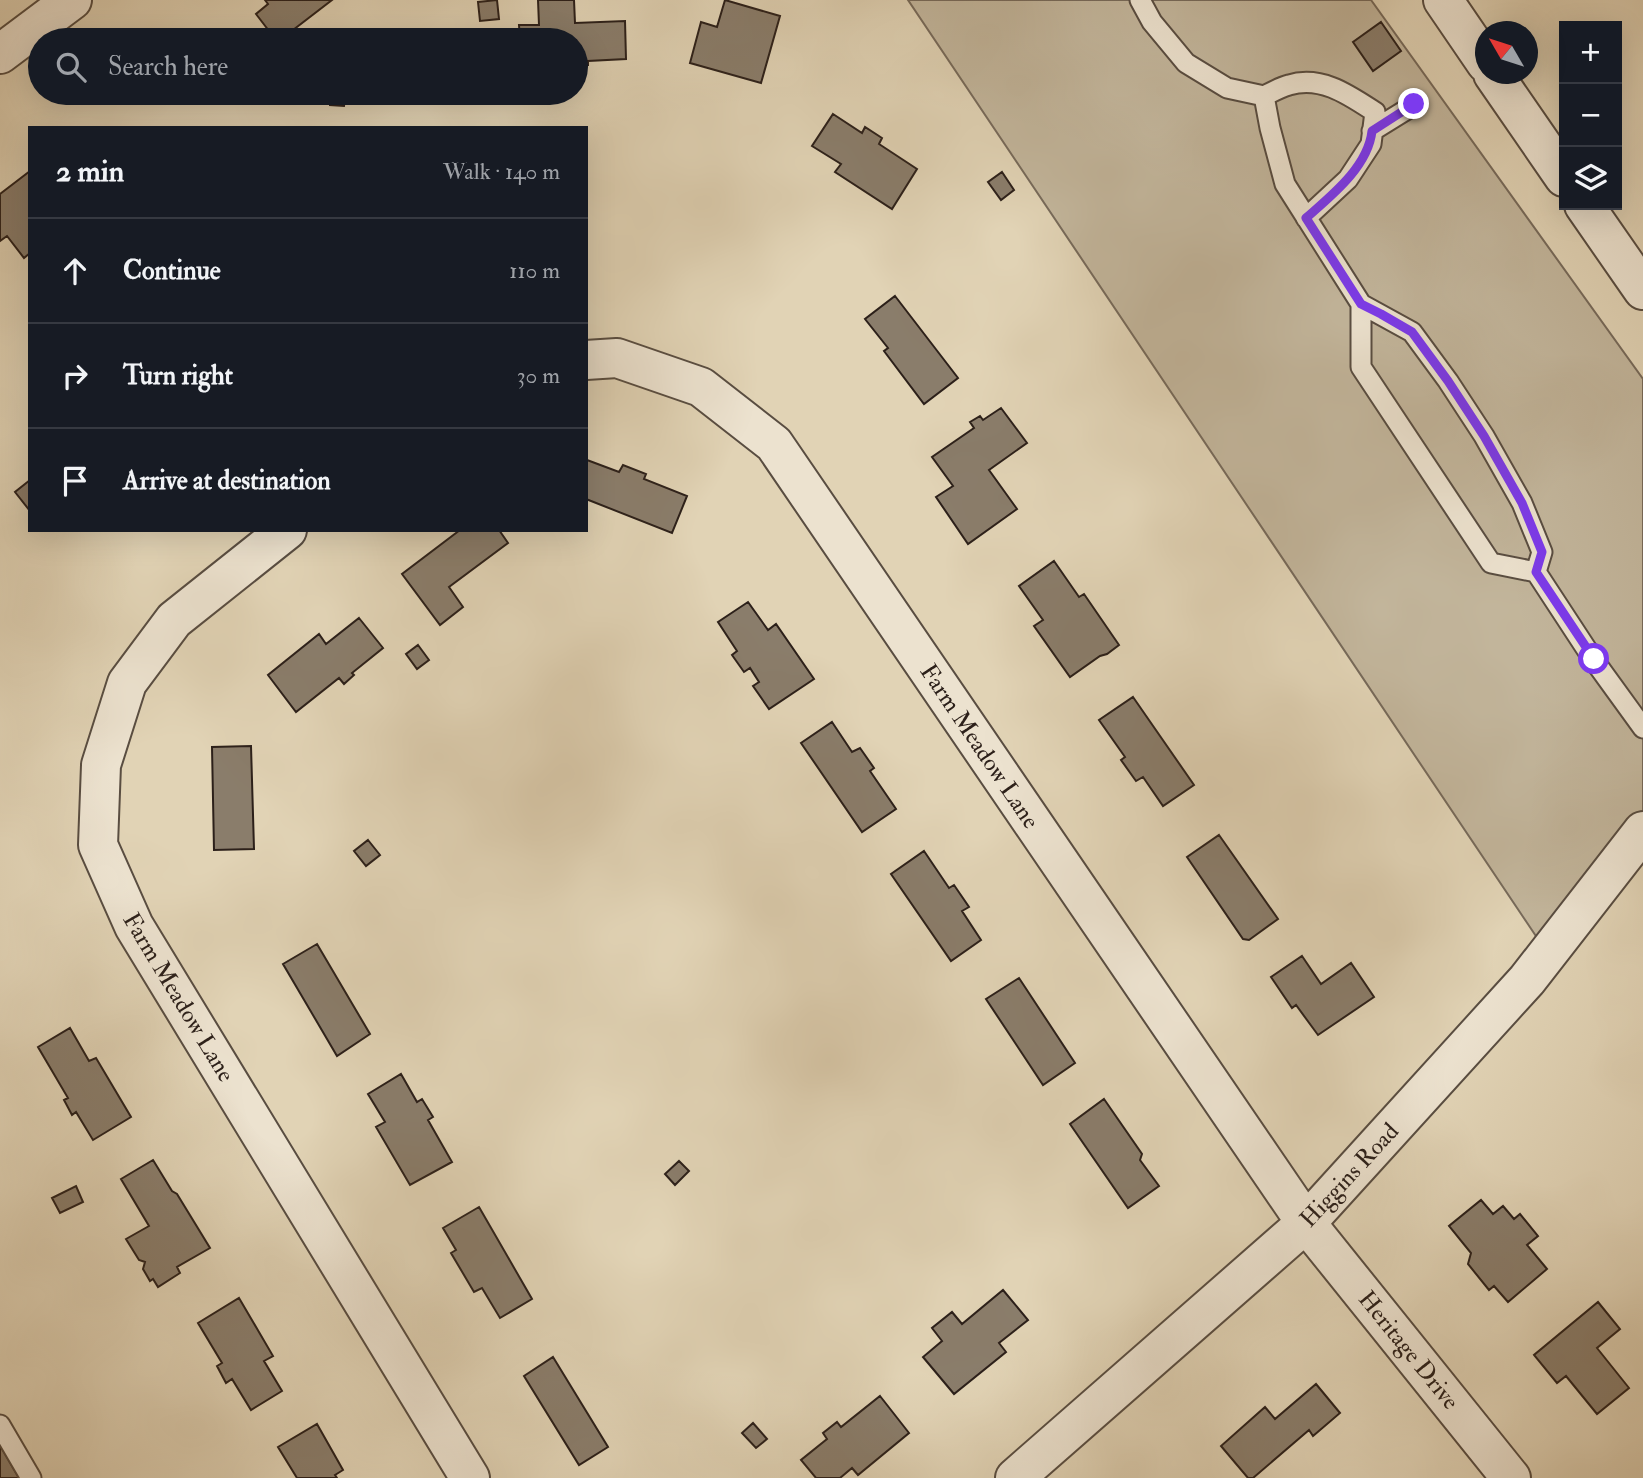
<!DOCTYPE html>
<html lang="en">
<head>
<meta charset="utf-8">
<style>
	:root { --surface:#171b24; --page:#20242c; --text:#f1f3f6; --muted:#9ea1a6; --line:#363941 }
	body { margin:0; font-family:"IM FELL Double Pica",serif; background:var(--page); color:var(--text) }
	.controls { position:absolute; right:21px; top:21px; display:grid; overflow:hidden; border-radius:0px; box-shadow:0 7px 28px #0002 }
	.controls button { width:63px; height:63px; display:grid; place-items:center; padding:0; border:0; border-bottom:2px solid var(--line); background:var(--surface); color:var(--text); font:35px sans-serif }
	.compass { position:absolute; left:1475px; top:21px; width:63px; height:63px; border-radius:50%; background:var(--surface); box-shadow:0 7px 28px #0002; rotate:309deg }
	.stop { position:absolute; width:21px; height:21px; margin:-16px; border:5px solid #7c3aed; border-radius:50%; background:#fff }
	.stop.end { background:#7c3aed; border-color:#fff; box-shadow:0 2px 7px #0008 }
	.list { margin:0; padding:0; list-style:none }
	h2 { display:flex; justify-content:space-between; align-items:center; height:91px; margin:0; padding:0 28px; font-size:30px }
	h2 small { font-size:23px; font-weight:400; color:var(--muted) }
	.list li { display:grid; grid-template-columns:46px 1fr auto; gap:21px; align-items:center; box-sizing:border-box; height:105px; padding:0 28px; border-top:2px solid var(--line) }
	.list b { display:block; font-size:26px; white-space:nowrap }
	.list em { font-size:23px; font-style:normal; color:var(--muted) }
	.icon { flex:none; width:38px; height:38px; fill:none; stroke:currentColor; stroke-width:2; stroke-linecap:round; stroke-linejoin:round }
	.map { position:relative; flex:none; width:1643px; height:1478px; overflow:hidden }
	.search { position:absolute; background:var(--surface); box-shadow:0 7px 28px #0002; left:28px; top:28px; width:560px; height:77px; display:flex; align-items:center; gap:18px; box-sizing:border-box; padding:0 24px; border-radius:38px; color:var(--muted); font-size:26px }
	.panel { position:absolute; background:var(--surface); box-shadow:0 7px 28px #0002; left:28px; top:126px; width:560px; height:406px; border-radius:0px }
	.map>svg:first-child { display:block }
	.green { fill:#c2b59b; stroke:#776a5a; stroke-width:2 }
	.building { fill:#8a7d6b; stroke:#2c201a; stroke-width:2 }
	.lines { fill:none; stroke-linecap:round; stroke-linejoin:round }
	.service-casing { stroke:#594d41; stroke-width:23 }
	.minor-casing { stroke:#594d41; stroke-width:42 }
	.service { stroke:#ece2cf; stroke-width:19 }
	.minor { stroke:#ece2cf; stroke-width:38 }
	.route { stroke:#7c3aed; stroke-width:9 }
	.labels { text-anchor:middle; stroke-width:5; stroke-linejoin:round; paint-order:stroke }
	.street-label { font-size:24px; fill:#2c201a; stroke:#ece2cf }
</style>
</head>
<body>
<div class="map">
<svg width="1643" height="1478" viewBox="0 0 1643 1478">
	<rect width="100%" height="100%" fill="#e1d3b5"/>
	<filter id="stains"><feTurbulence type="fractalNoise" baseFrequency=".00286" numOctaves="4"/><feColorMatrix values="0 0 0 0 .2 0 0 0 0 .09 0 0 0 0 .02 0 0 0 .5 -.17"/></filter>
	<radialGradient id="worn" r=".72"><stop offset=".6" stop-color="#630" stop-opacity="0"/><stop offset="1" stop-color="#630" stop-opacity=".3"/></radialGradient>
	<!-- green -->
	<path class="green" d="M908 0H1371L1643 379V844L1556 966Z"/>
	<!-- building -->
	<path class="building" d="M265 0H332L280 40H276L256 14 268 4Z
		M497 0 499 19 480 21 478 2Z
		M538 0H574L575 23 625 21 626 59 588 61V65H576V40H520L519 25H539Z
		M725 0 780 16 761 83 690 63 701 22 717 27Z
		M1381 22 1401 51 1373 71 1353 42Z
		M330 93H346L344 106 330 105Z
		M833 114 862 133 865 127 882 138 879 144 917 169 892 209 835 172 841 164 812 146Z
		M30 171V253L24 258 7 236 0 241V194Z
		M1002 172 1014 190 1001 200 988 182Z
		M895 296 958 378 924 404 884 351 888 348 865 319Z
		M1001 408 1027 443 989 470 1017 509 968 544 936 497 953 486 932 457 974 428 970 422 980 416 983 420Z
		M587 460 619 472 623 465 646 474 644 479 687 496 672 533 586 499Z
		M30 480V511L15 492Z
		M460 530H499L508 543 449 587 463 607 440 625 402 574Z
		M1054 561 1079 597 1084 594 1119 645 1107 654 1100 656 1070 677 1034 626 1043 620 1019 586Z
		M748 602 768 630 776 624 814 679 769 709 753 686 759 682 750 668 744 672 732 655 737 651 718 622Z
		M359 618 383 648 352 673 354 675 344 684 339 678 296 712 268 675 319 634 326 644Z
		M418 645 429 660 417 669 406 654Z
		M1133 697 1194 785 1163 806 1143 777 1136 781 1121 760 1125 757 1099 720Z
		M832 722 852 752 860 748 874 768 870 771 896 809 862 832 801 743Z
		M251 746 254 849 214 850 212 747Z
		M1219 835 1278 919 1249 940 1243 939 1187 857Z
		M368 840 380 855 366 866 354 851Z
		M924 851 949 888 954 885 969 907 962 911 981 940 951 961 891 874Z
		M317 944 370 1034 337 1056 283 964Z
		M1302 956 1321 984 1351 963 1374 997 1318 1035 1296 1005 1292 1008 1271 977Z
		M1019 978 1075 1063 1043 1085 986 999Z
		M70 1028 89 1061 96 1058 131 1117 93 1140 76 1112 72 1115 64 1100 68 1098 38 1047Z
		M401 1074 417 1102 422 1099 433 1117 428 1120 452 1162 410 1185 376 1127 385 1122 368 1094Z
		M1104 1099 1142 1154 1140 1160 1159 1186 1128 1208 1070 1124Z
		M153 1160 172 1191 177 1194 210 1248 177 1267 180 1273 158 1287 153 1279 150 1281 143 1269 145 1262 139 1260 126 1239 149 1226 121 1179Z
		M679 1161 689 1171 675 1185 665 1174Z
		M76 1186 83 1202 60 1213 52 1198Z
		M1481 1200 1493 1214 1503 1206 1514 1219 1520 1214 1538 1236 1527 1245 1547 1269 1508 1302 1494 1286 1489 1290 1468 1264 1471 1253 1449 1226Z
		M479 1207 532 1299 500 1318 482 1288 474 1292 451 1253 456 1250 443 1228Z
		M1003 1290 1028 1320 999 1343 1006 1352 954 1394 923 1357 942 1341 932 1328 952 1312 962 1324Z
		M239 1298 273 1356 264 1361 282 1391 251 1410 232 1379 226 1383 217 1366 222 1363 198 1323Z
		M1598 1302 1620 1329 1597 1348 1629 1388 1597 1414 1566 1376 1557 1383 1534 1355Z
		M553 1357 608 1447 579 1465 524 1376Z
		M1316 1384 1340 1413 1313 1436 1309 1430 1253 1478H1248L1221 1446 1265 1407 1275 1419Z
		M880 1396 909 1433 858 1475 852 1468 840 1478H816L801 1460 827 1439 823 1433 837 1422 841 1427Z
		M753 1423 767 1439 756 1448 742 1433Z
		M317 1424 343 1470 335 1475 337 1478H297L278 1447Z
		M0 1445 19 1478H0Z"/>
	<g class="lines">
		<!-- service casing -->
		<g class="service-casing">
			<path id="service" d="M1140 0 1152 22 1186 63 1227 88 1264 96 1270 128 1285 184 1361 304 1412 332 1448 381 1484 436 1522 503 1542 552 1536 572 1593 659 1643 728
				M1264 96C1272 92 1281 87 1289 85 1321 75 1349 95 1375 112L1371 144 1348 179 1306 218
				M1372 131 1414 105
				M1361 304V367L1491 563 1536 572
				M0 1425 31 1478"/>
		</g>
		<!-- minor casing -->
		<g class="minor-casing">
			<path id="minor" d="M1443 0 1486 63
				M0 54 72 0
				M1493 74 1564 177
				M1584 205 1643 290
				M586 360 617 358 701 387 774 444 1306 1223 1511 1478
				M287 530 174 620 127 683 101 765 98 845 134 926 470 1478
				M1015 1478 1306 1223 1527 980 1643 831"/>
		</g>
		<!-- service -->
		<use href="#service" class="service"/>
		<!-- minor -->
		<use href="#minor" class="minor"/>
	</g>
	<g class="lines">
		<!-- route -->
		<path class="route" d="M1414 104 1372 131C1368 167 1331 196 1306 218L1361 304 1381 314 1412 332 1448 381 1484 436 1522 503 1542 552 1536 572 1594 659"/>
	</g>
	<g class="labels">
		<!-- street labels -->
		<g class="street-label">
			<text transform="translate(980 746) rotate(56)" y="8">Farm Meadow Lane</text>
			<text transform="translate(179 997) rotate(59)" y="8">Farm Meadow Lane</text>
			<text transform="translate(1349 1175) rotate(-47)" y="8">Higgins Road</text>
			<text transform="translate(1409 1350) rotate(51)" y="8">Heritage Drive</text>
		</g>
	</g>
	<rect width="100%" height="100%" filter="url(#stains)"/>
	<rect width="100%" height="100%" fill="url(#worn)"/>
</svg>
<div class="controls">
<button>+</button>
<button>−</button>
<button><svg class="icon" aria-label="layers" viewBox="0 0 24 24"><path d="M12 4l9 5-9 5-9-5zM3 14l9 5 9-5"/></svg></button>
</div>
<svg class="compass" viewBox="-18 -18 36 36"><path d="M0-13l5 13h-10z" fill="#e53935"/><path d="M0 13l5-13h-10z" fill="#9ea1a6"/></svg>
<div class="stop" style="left:1594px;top:659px"></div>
<div class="stop end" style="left:1414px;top:104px"></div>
<div class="search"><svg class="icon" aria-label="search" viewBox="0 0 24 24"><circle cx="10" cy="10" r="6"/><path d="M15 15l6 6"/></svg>Search here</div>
<section class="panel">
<h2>2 min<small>Walk · 140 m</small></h2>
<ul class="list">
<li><svg class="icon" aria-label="ahead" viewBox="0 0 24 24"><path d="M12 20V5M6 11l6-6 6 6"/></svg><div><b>Continue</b></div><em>110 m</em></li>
<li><svg class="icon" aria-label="right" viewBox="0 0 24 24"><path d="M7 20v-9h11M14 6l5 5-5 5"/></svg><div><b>Turn right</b></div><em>30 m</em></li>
<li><svg class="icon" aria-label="arrive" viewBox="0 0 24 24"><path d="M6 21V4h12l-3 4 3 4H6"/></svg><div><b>Arrive at destination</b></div></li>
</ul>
</section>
</div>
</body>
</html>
